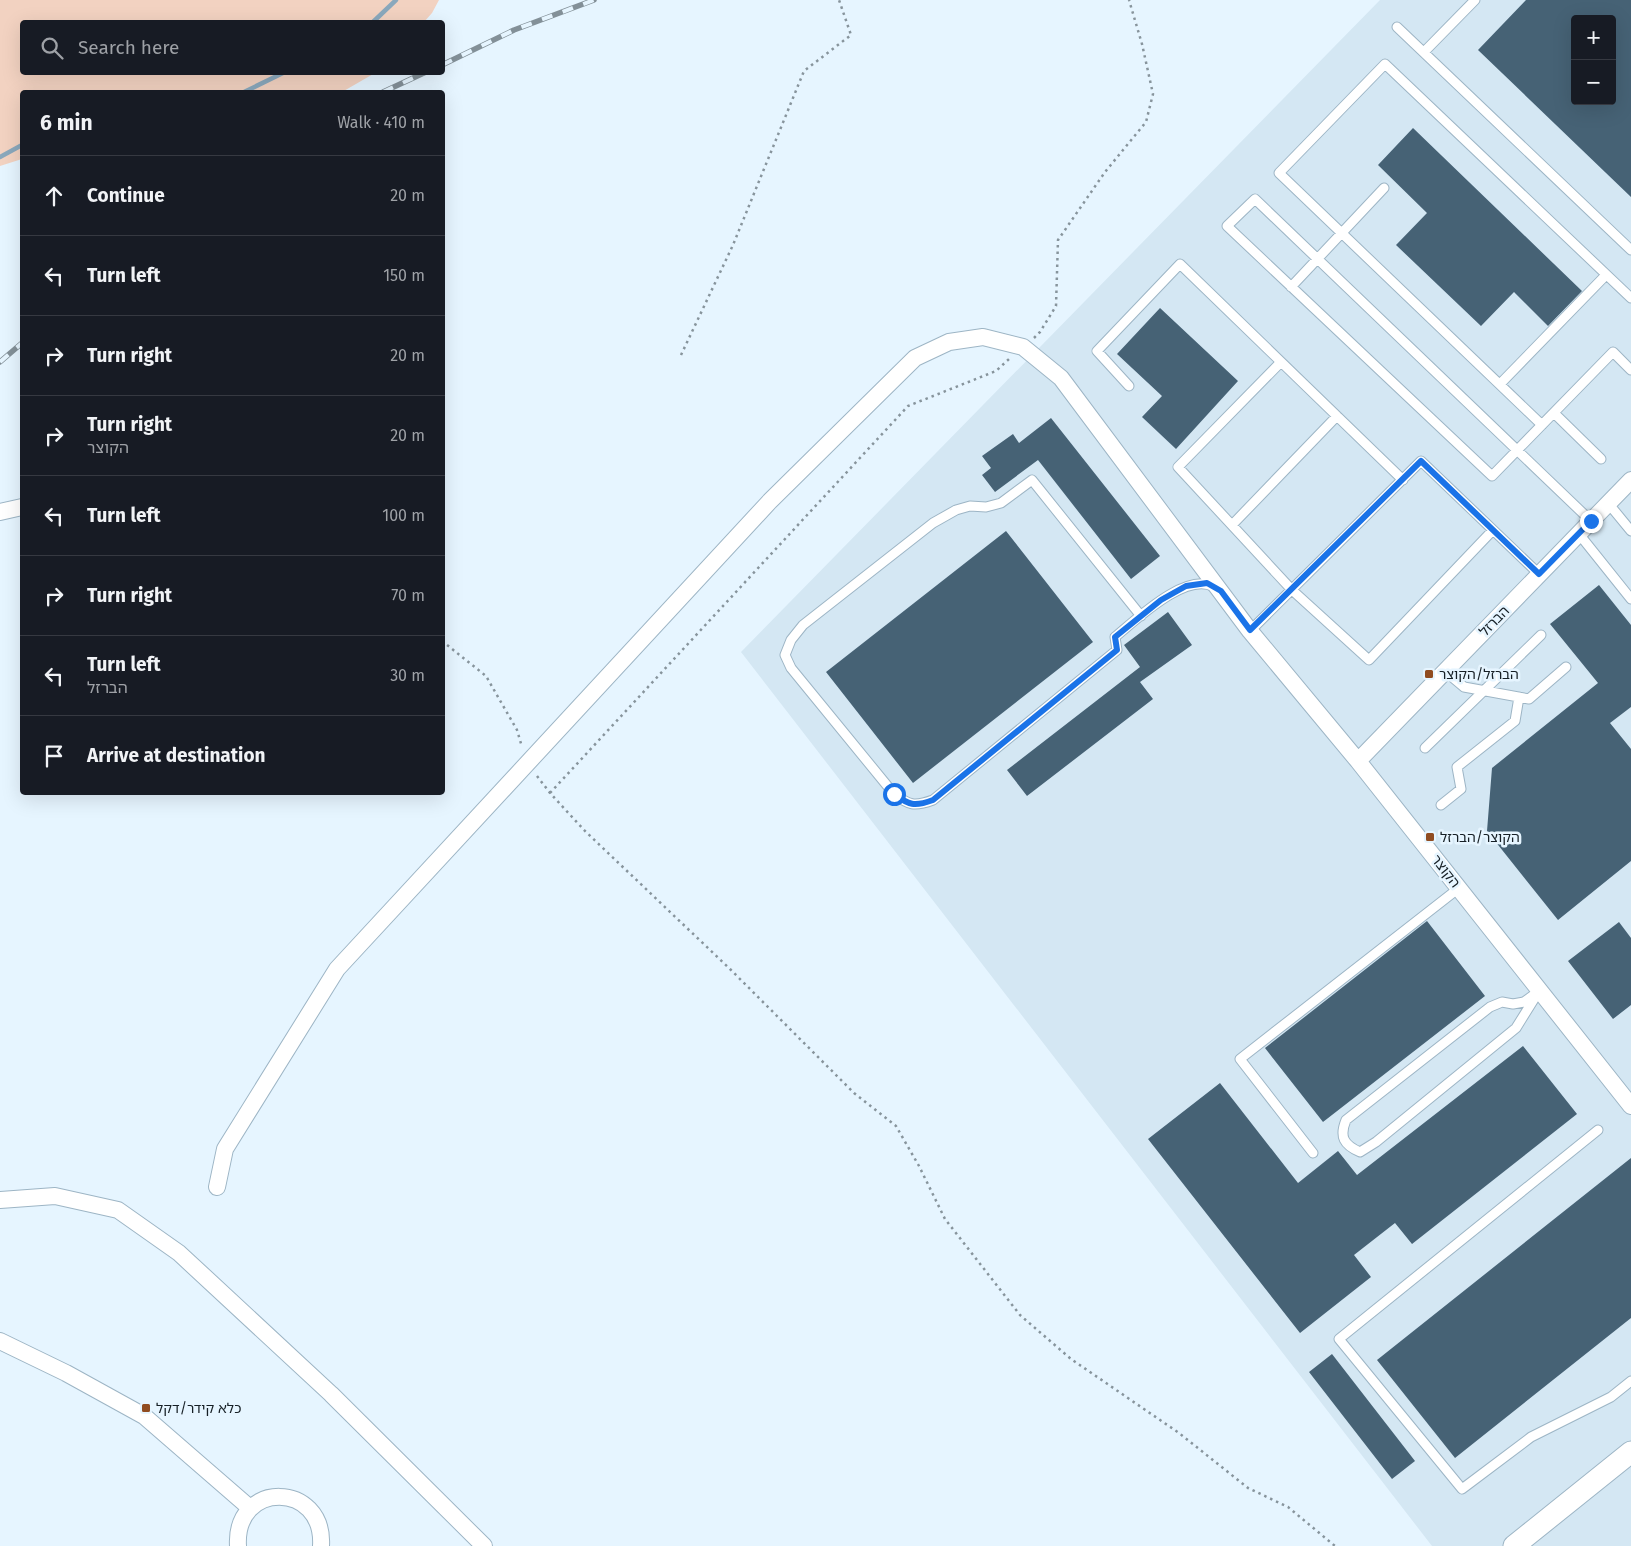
<!DOCTYPE html>
<html lang="en">
<head>
<meta charset="utf-8">
<style>
	:root { --surface:#171b24; --page:#242831; --text:#f1f3f6; --muted:#9ea1a6; --line:#363941 }
	body { margin:0; font-family:"Fira Sans","Noto Sans Hebrew",sans-serif; background:var(--page); color:var(--text) }
	.controls { position:absolute; right:15px; top:15px; display:grid; overflow:hidden; border-radius:5px; box-shadow:0 5px 20px #0002 }
	.controls button { width:45px; height:45px; display:grid; place-items:center; padding:0; border:0; border-bottom:1px solid var(--line); background:var(--surface); color:var(--text); font:25px sans-serif }
	.stop { position:absolute; width:15px; height:15px; margin:-11px; border:4px solid #1a73e8; border-radius:50%; background:#fff }
	.stop.end { background:#1a73e8; border-color:#fff; box-shadow:0 1px 5px #0008 }
	.list { margin:0; padding:0; list-style:none }
	h2 { display:flex; justify-content:space-between; align-items:center; height:65px; margin:0; padding:0 20px; font-size:21px }
	h2 small { font-size:16px; font-weight:400; color:var(--muted) }
	.list li { display:grid; grid-template-columns:32px 1fr auto; gap:15px; align-items:center; box-sizing:border-box; height:80px; padding:0 20px; border-top:1px solid var(--line) }
	.list b { display:block; font-size:19px; white-space:nowrap }
	.list p { margin:0; font-size:16px; white-space:nowrap; color:var(--muted) }
	.list em { font-size:16px; font-style:normal; color:var(--muted) }
	.icon { flex:none; width:28px; height:28px; fill:none; stroke:currentColor; stroke-width:2; stroke-linecap:round; stroke-linejoin:round }
	.map { position:relative; flex:none; width:1631px; height:1546px; overflow:hidden }
	.search { position:absolute; background:var(--surface); box-shadow:0 5px 20px #0002; left:20px; top:20px; width:425px; height:55px; display:flex; align-items:center; gap:12px; box-sizing:border-box; padding:0 18px; border-radius:5px; color:var(--muted); font-size:19px }
	.panel { position:absolute; background:var(--surface); box-shadow:0 5px 20px #0002; left:20px; top:90px; width:425px; height:705px; border-radius:5px }
	.map>svg:first-child { display:block }
	.built { fill:#d4e7f3; fill-rule:evenodd }
	.green { fill:#f2d2c1 }
	.lines { fill:none; stroke-linecap:round; stroke-linejoin:round }
	.stream { stroke:#8aa8bc; stroke-width:4.5 }
	.building { fill:#466275; fill-rule:evenodd }
	.service-casing { stroke:#9db5c5; stroke-width:11 }
	.minor-casing { stroke:#9db5c5; stroke-width:18 }
	.tertiary-casing { stroke:#9db5c5; stroke-width:23 }
	.path { stroke:#87949c; stroke-width:2.5; stroke-dasharray:2.5 4; stroke-linecap:butt }
	.service { stroke:#fff; stroke-width:9 }
	.minor { stroke:#fff; stroke-width:16 }
	.tertiary { stroke:#fff; stroke-width:21 }
	.rail-casing { stroke:#839098; stroke-width:5.5 }
	.rail { stroke:#e6f5ff; stroke-width:4; stroke-dasharray:11; stroke-linecap:butt }
	.route { stroke:#1a73e8; stroke-width:6 }
	.poi-dot { fill:#904c21; stroke:#e6f5ff; stroke-width:2 }
	.labels { text-anchor:middle; stroke-width:5; stroke-linejoin:round; paint-order:stroke }
	.street-label { font-size:14px; fill:#161f25; stroke:#e6f5ff }
	.poi-label { font-size:14px; fill:#161f25; stroke:#e6f5ff; text-anchor:start }
</style>
</head>
<body>
<div class="map">
<svg width="1631" height="1546" viewBox="0 0 1631 1546">
	<rect width="100%" height="100%" fill="#e6f5ff"/>
	<!-- built -->
	<path class="built" d="M1380 0H1631V1546H1432L741 652ZM1575 19H1612V101H1575Z"/>
	<!-- green -->
	<path class="green" d="M0 0H439L432 13 424 22H22V72L375 73 342 92H22V159L0 166Z"/>
	<g class="lines">
		<!-- stream -->
		<path class="stream" d="M373 22 396 0
			M244 92 285 72
			M0 157 22 145"/>
	</g>
	<!-- building -->
	<path class="building" d="M1526 0H1631V197L1478 50ZM1575 19H1612V101H1575Z
		M1413 128 1582 291 1548 326 1514 292 1481 326 1396 245 1427 213 1378 165Z
		M1160 308 1238 381 1176 449 1142 417 1162 396 1117 354Z
		M1051 418 1160 556 1131 579 1038 460 995 492 982 475 991 468 982 456 1013 434 1019 443Z
		M1006 531 1093 642 913 783 826 672Z
		M1599 585 1631 625V707L1610 723 1631 749V861L1558 920 1487 831 1492 768 1598 683 1550 624Z
		M1168 612 1192 645 1140 682 1153 699 1027 796 1007 770 1140 667 1124 645Z
		M1427 921 1485 996 1323 1122 1265 1048Z
		M1619 922 1631 938V1005L1613 1019 1568 961Z
		M1523 1046 1577 1114 1412 1244 1395 1223 1354 1255 1371 1277 1300 1333 1148 1139 1220 1083 1298 1183 1338 1151 1357 1175Z
		M1631 1158V1318L1455 1458 1377 1360Z
		M1332 1354 1415 1461 1392 1479 1309 1372Z"/>
	<g class="lines">
		<!-- service casing -->
		<g class="service-casing">
			<path id="service" d="M1397 27 1631 250
				M1424 52 1475 0
				M1291 287 1384 188
				M1281 362 1178 467 1292 590 1369 660 1493 530
				M1500 384 1606 275
				M1129 386 1097 351 1180 264 1403 480
				M1554 413 1601 459
				M1542 425 1279 173 1385 64 1631 298
				M1608 503 1631 531
				M1591 521 1255 199 1227 226 1492 476 1613 352 1631 370
				M1232 525 1337 416
				M1579 534 1631 599
				M1141 616 1032 480 1001 503 986 507 970 506 956 510 933 523 803 625 791 640 785 655 791 668 894 794C909 805 914 807 933 800L1117 650 1115 637C1136 620 1186 571 1214 587
				M1250 631 1421 461 1539 574
				M1445 671 1464 687 1529 699 1566 667
				M1425 748 1541 635
				M1441 805 1461 789 1457 767 1515 721 1519 697
				M1539 991 1516 1028 1376 1142 1360 1152C1344 1145 1339 1137 1346 1120L1490 1007 1502 1002 1513 1004 1524 1002Z
				M1598 1130 1339 1339 1462 1489 1531 1437 1611 1397 1631 1381
				M1313 1153 1240 1059 1459 888"/>
		</g>
		<!-- minor casing -->
		<g class="minor-casing">
			<path id="minor" d="M0 512 22 507
				M1358 761 1631 480
				M217 1187 225 1149 337 969 770 501 915 358 949 342 983 337 1023 347 1061 378 1250 631 1358 761 1631 1106
				M0 1200 55 1196 118 1210 179 1253 331 1394 484 1546
				M0 1341 66 1373 144 1416 250 1508
				M238 1546C234 1480 325 1481 321 1546"/>
		</g>
		<!-- tertiary casing -->
		<g class="tertiary-casing">
			<path id="tertiary" d="M1514 1546 1631 1452"/>
		</g>
		<!-- path -->
		<path class="path" d="M1034 338 1040 332 1056 306 1058 240 1105 172 1146 122 1153 94 1142 44 1129 0
			M681 355 733 245 804 71 851 35 839 0
			M442 641 486 676 517 730 522 747
			M537 776 550 793 585 831 730 969 854 1093 896 1126 919 1166 945 1219 1020 1315 1071 1359 1179 1433 1248 1488 1288 1507 1335 1546
			M550 793 908 406 996 371 1009 359"/>
		<!-- service -->
		<use href="#service" class="service"/>
		<!-- minor -->
		<use href="#minor" class="minor"/>
		<!-- tertiary -->
		<use href="#tertiary" class="tertiary"/>
		<!-- rail casing -->
		<g class="rail-casing">
			<path id="rail" d="M442 65 514 30 594 0
				M383 92 426 72
				M0 362 22 343"/>
		</g>
		<!-- rail -->
		<use href="#rail" class="rail"/>
	</g>
	<g class="lines">
		<!-- route -->
		<path class="route" d="M894 794C909 805 914 807 933 800L1117 650 1115 637 1161 600 1186 586 1207 583 1221 591 1250 630 1421 461 1539 574 1591 521"/>
	</g>
	<!-- markers -->
	<g class="poi-dot">
		<rect x="1424" y="669" width="10" height="10" rx="2.5"/>
		<rect x="1425" y="832" width="10" height="10" rx="2.5"/>
		<rect x="141" y="1403" width="10" height="10" rx="2.5"/>
	</g>
	<g class="labels">
		<!-- street labels -->
		<g class="street-label">
			<text transform="translate(1494 621) rotate(-46)" y="5">הברזל</text>
			<text transform="translate(1446 871) rotate(52)" y="5">הקוצר</text>
		</g>
		<!-- poi labels -->
		<g class="poi-label">
			<text x="1439" y="679">הברזל/הקוצר</text>
			<text x="1440" y="842">הקוצר/הברזל</text>
			<text x="156" y="1413">כלא קידר/דקל</text>
		</g>
	</g>
</svg>
<div class="controls">
<button>+</button>
<button>−</button>
</div>
<div class="stop" style="left:894px;top:794px"></div>
<div class="stop end" style="left:1591px;top:521px"></div>
<div class="search"><svg class="icon" aria-label="search" viewBox="0 0 24 24"><circle cx="10" cy="10" r="6"/><path d="M15 15l6 6"/></svg>Search here</div>
<section class="panel">
<h2>6 min<small>Walk · 410 m</small></h2>
<ul class="list">
<li><svg class="icon" aria-label="ahead" viewBox="0 0 24 24"><path d="M12 20V5M6 11l6-6 6 6"/></svg><div><b>Continue</b></div><em>20 m</em></li>
<li><svg class="icon" aria-label="left" viewBox="0 0 24 24"><path d="M17 20v-9H6M10 6l-5 5 5 5"/></svg><div><b>Turn left</b></div><em>150 m</em></li>
<li><svg class="icon" aria-label="right" viewBox="0 0 24 24"><path d="M7 20v-9h11M14 6l5 5-5 5"/></svg><div><b>Turn right</b></div><em>20 m</em></li>
<li><svg class="icon" aria-label="right" viewBox="0 0 24 24"><path d="M7 20v-9h11M14 6l5 5-5 5"/></svg><div><b>Turn right</b><p>הקוצר</p></div><em>20 m</em></li>
<li><svg class="icon" aria-label="left" viewBox="0 0 24 24"><path d="M17 20v-9H6M10 6l-5 5 5 5"/></svg><div><b>Turn left</b></div><em>100 m</em></li>
<li><svg class="icon" aria-label="right" viewBox="0 0 24 24"><path d="M7 20v-9h11M14 6l5 5-5 5"/></svg><div><b>Turn right</b></div><em>70 m</em></li>
<li><svg class="icon" aria-label="left" viewBox="0 0 24 24"><path d="M17 20v-9H6M10 6l-5 5 5 5"/></svg><div><b>Turn left</b><p>הברזל</p></div><em>30 m</em></li>
<li><svg class="icon" aria-label="arrive" viewBox="0 0 24 24"><path d="M6 21V4h12l-3 4 3 4H6"/></svg><div><b>Arrive at destination</b></div></li>
</ul>
</section>
</div>
</body>
</html>
